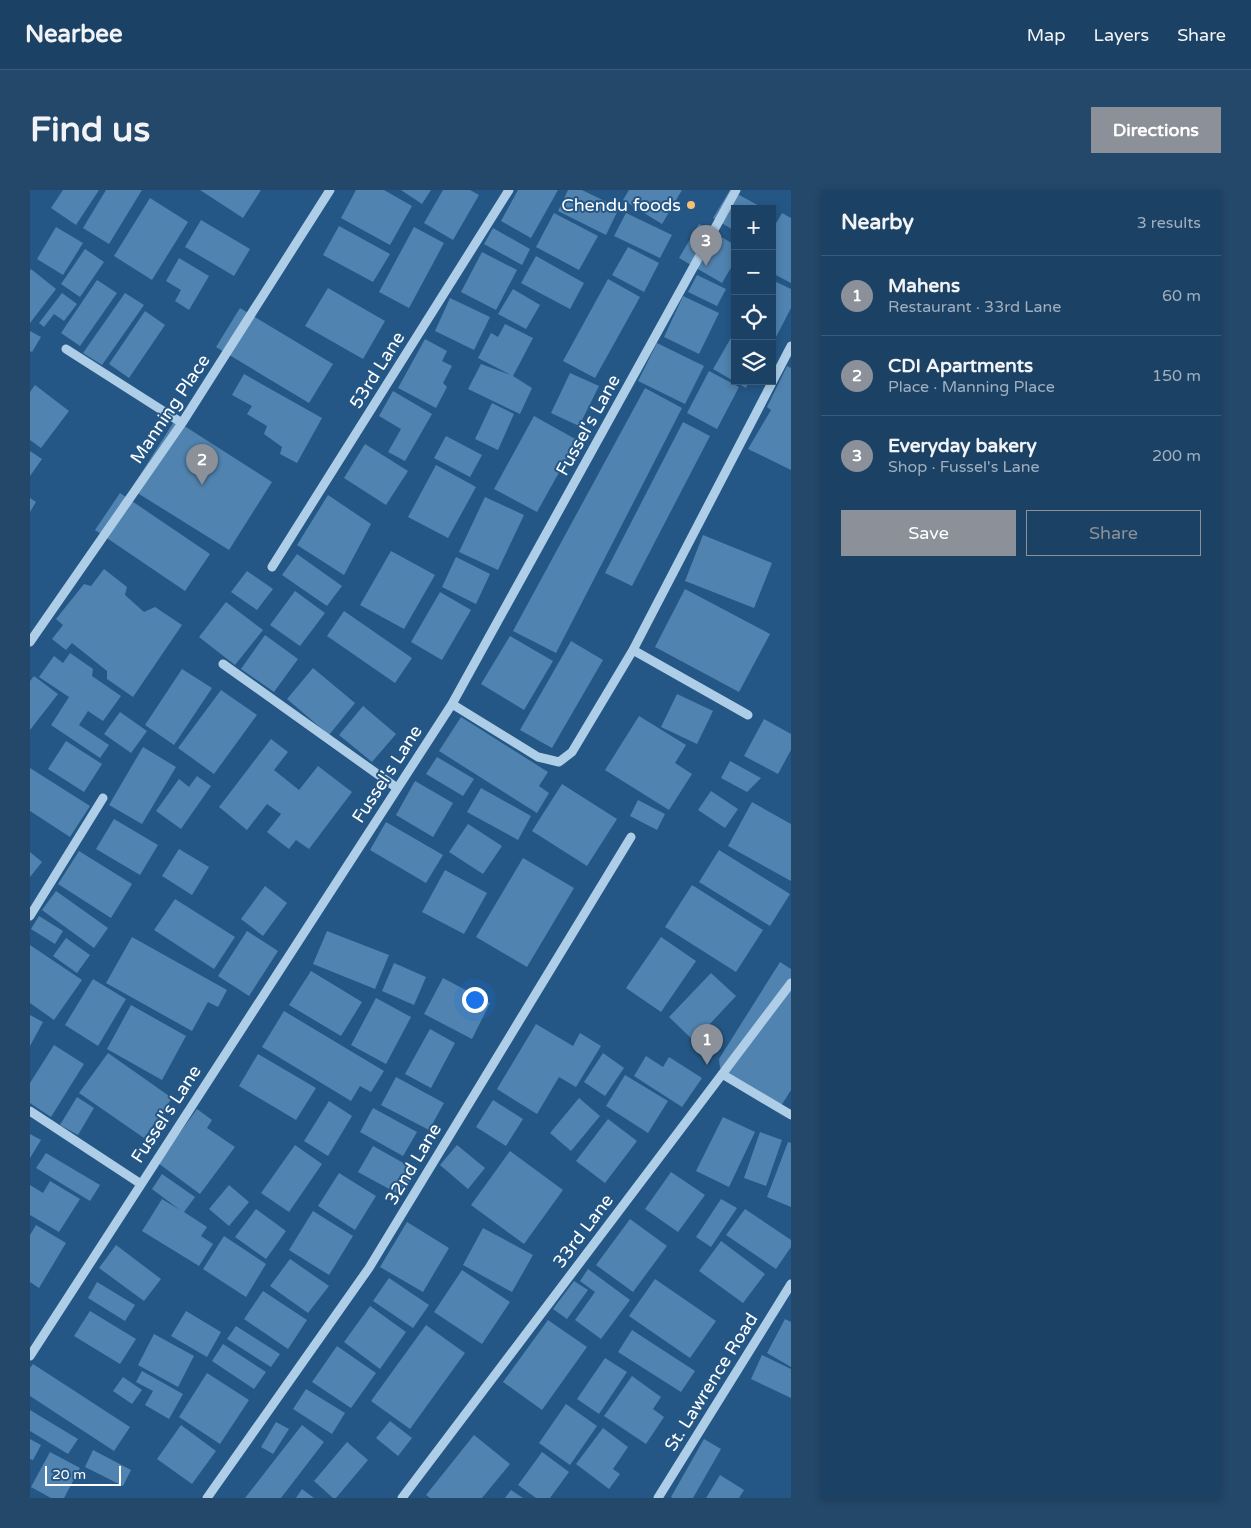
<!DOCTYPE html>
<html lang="en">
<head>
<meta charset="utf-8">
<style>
	:root { --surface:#1b4164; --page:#24486a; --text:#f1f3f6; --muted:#a0afbf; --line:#395a78; --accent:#8c9099 }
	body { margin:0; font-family:"Varela Round",sans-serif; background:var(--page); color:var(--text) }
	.controls { position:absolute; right:15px; top:15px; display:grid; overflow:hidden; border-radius:0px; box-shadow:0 2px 8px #0003 }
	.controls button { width:45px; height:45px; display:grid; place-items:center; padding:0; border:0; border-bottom:1px solid var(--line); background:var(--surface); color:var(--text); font:25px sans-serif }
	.scale { position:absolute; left:15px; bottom:12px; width:76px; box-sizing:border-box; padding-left:5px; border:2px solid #fff; border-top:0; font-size:14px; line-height:18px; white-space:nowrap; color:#fff; -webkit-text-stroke:4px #245785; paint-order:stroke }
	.you { position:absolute; left:444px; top:809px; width:18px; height:18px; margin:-12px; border:4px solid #fff; border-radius:50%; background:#1a73e8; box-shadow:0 0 0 8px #1a73e833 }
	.badge { display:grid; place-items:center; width:32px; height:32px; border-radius:50%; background:var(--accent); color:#fff; font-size:16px; font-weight:700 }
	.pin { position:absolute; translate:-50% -41px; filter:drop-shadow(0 1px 2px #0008) }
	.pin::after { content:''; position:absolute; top:26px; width:18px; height:15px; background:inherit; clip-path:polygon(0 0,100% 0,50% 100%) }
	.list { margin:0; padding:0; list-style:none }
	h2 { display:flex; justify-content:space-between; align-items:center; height:65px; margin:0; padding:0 20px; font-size:21px }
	h2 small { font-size:16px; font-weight:400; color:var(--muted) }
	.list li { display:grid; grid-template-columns:32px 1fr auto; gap:15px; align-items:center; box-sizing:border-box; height:80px; padding:0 20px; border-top:1px solid var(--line) }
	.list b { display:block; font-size:19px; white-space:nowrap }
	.list p { margin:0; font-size:16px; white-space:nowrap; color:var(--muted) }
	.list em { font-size:16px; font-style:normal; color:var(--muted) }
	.actions { display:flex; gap:10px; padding:15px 20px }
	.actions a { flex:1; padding:11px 0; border:1px solid var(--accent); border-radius:0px; text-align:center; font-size:18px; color:var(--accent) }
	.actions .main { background:var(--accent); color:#fff }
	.icon { flex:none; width:28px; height:28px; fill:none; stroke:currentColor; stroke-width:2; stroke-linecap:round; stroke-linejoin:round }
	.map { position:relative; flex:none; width:761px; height:1308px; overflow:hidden; border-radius:0px }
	header { display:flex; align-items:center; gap:30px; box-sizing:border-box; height:70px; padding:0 25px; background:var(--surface); border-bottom:1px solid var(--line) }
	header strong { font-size:24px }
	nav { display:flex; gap:28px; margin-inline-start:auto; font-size:18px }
	.intro { display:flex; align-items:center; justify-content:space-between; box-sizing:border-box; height:120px; padding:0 30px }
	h1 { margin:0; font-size:35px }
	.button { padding:12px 22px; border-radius:0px; background:var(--accent); color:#fff; font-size:18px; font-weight:700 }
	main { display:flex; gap:30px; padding:0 30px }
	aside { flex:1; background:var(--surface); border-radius:0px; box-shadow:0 2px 8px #0003 }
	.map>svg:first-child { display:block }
	.building { fill:#5083af }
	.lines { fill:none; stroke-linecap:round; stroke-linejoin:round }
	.minor { stroke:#aecee8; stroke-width:9 }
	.poi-dot { fill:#f3c272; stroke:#245785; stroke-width:2 }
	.labels { text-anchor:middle; stroke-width:4; stroke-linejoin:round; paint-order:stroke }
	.poi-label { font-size:18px; fill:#fff; stroke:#245785; text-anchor:end }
	.street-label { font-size:18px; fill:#fff; stroke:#245785 }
</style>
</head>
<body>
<header>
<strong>Nearbee</strong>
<nav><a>Map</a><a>Layers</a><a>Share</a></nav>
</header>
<div class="intro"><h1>Find us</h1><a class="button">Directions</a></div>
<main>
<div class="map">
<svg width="761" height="1308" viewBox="0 0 761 1308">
	<rect width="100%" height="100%" fill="#245785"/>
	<!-- building -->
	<path class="building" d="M33 0H69L46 35 21 18Z
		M76 0H112L79 54 53 38Z
		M170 0H231L213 28Z
		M326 0H354L382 16 360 55 311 28Z
		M371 0H401L392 14Z
		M413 0H440L449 5 423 50 394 33Z
		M488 0H528L501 48 471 31Z
		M538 0H552L589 18 576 45 528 21Z
		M599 0H652L632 34 593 10Z
		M700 0 735 19H705V41L683 28Z
		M120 8 158 32 122 90 84 66Z
		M524 23 568 46 549 80 506 57Z
		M596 23 642 45 630 68 584 46Z
		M752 23 761 28V93L742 83V40Z
		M171 30 220 59 204 86 155 57Z
		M669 34 705 55V71L692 93 649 68Z
		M309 36 360 64 343 92 293 65Z
		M26 37 53 53 33 85 7 69Z
		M384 37 414 53 379 118 349 102Z
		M463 38 500 59 492 75 454 54Z
		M598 57 629 73 614 102 582 85Z
		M55 59 74 72 50 107 31 94Z
		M452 62 487 80 466 120 431 102Z
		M506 66 554 93 540 119 491 93Z
		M149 68 179 86 159 120 145 111 151 100 136 91Z
		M1 79 26 99 0 133V81Z
		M667 85 696 99 687 116 658 102Z
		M578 89 610 107 565 188 533 171Z
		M67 90 87 103 50 156 31 143Z
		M742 90 761 99V118L745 149 742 148Z
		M298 98 355 131 333 169 275 136Z
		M483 99 510 115 496 139 468 124Z
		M32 103 47 114 34 131 24 124 14 137 9 133Z
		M95 103 114 115 72 175 53 163Z
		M653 106 689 123 669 164 634 147Z
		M420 108 460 127 444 160 405 141Z
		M210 118 303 174 279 213 186 157Z
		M115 121 135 135 99 188 79 174Z
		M475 134 503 148 483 186 502 198 490 224 438 199 451 174 481 185 448 168 461 143 468 147Z
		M0 141 11 147 2 162 0 161Z
		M705 141V191H719L716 198 683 179Z
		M395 149 417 161 412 171 422 176 413 193 417 197 406 218 368 198Z
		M627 153 674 176 655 214 608 191Z
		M757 176 761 178V280L718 259 741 220 737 217Z
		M679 181 709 197 687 239 657 223Z
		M540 183 569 196 549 236 521 223Z
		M214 184 292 228 267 273 250 264 252 257 234 244 237 236 217 224 222 216 202 205Z
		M5 195 39 221 11 258 0 250V202Z
		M615 198 652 218 526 463 483 441Z
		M363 201 402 224 375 271 358 262 371 239 349 226Z
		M462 213 484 224 468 260 445 249Z
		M504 226 547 250 507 322 464 299Z
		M145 230 242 292 199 360 101 299Z
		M653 232 680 246 602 396 575 383Z
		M416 246 452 265 440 287 404 268Z
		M335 254 378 281 356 315 314 288Z
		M0 261 12 269 0 286Z
		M406 275 446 297 418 348 378 327Z
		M90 303 180 364 155 401 65 340Z
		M298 305 341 334 314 385 267 355Z
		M455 307 494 325 468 380 429 362Z
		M0 308 6 312 0 322Z
		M673 345 742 373 724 418 655 391Z
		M361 361 405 385 374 439 330 415Z
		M267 364 312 396 297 416 252 385Z
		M426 367 460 384 446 414 412 397Z
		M74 379 97 397 95 405 114 422 125 417 152 435 103 507 77 489V481L42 453 36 460 22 449 33 435 26 429 54 394 61 396Z
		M217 381 243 399 227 420 201 402Z
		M655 399 740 444 709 502 625 457Z
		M265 401 295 423 270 456 240 435Z
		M410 402 441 420 412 470 381 452Z
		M196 412 233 440 205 475 169 447Z
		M314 421 382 468 365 493 297 446Z
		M235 445 268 469 244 502 211 479Z
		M480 446 523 471 494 520 451 494Z
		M541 451 573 470 522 558 490 540Z
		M40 463 63 479 62 486 91 506 73 531 58 521 49 535 79 555 70 568 21 535 39 507 9 487 24 466 33 473Z
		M283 478 325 513 299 545 257 509Z
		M152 479 182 498 144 555 115 535Z
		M4 486 28 504 0 540V491Z
		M191 500 227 525 184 584 148 558Z
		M647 504 683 521 667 554 631 537Z
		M333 516 366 544 342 572 309 545Z
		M90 522 117 541 101 563 74 544Z
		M609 526 656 555 645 573 662 584 639 620 575 580Z
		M431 527 518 582 509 596 519 603 507 623 409 561Z
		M734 529 761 544V560L748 584 714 566Z
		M241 549 258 562 244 580 269 600 288 576 322 602 279 659 266 650 259 659 237 642 251 624 237 614 217 640 189 617Z
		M36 551 72 574 54 602 18 579Z
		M113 557 146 577 112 634 79 615Z
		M407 567 444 589 433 606 396 584Z
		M700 571 731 588 717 602 691 588Z
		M0 578 60 616 40 647 0 621Z
		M167 586 181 596 151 639 126 621 149 589 159 597Z
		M385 591 423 613 403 647 366 625Z
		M532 594 587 629 557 676 502 641Z
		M451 598 501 626 488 650 437 622Z
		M681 601 708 619 695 638 668 620Z
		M608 610 635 624 627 640 600 626Z
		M722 612 761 634V691L698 656Z
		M84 629 128 655 110 685 66 659Z
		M356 632 413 665 396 693 340 660Z
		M438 634 472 656 453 684 419 662Z
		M149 659 179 677 162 705 132 686Z
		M689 660 760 704 740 736 669 692Z
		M49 661 102 694 81 728 28 694Z
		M0 662 12 672 0 687Z
		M493 668 544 698 497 777 446 747Z
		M415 680 457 703 434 744 392 722Z
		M662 695 733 740 706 782 635 737Z
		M235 696 257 713 233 746 211 729Z
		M26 701 78 738 64 758 12 720Z
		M145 709 205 747 184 779 124 740Z
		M9 726 33 741 25 754 1 739Z
		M217 741 248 761 219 806 188 786Z
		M297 741 359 765 345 799 283 774Z
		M102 747 197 800 188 817 178 812 162 841 76 793Z
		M631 747 666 771 631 822 596 798Z
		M36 748 60 765 47 783 23 766Z
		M0 755 52 790 24 830 0 813Z
		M750 772 761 779V900L751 916 690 878 689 869Z
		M364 773 396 787 384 815 352 801Z
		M281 781 332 812 311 846 259 815Z
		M681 783 706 806 664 851 639 827Z
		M413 788 460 813 442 849 394 824Z
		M63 789 96 809 68 856 35 835Z
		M346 808 381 827 356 874 321 855Z
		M101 815 156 846 132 890 77 859Z
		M254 821 354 881 341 902 330 896 321 911 232 857Z
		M0 825 13 832 0 856Z
		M506 834 543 856 550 843 571 856 546 897 529 887 507 924 467 899Z
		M400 839 425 853 401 898 375 884Z
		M24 855 54 874 21 927 0 913V893Z
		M78 863 142 908 114 948 49 903Z
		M573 863 594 878 575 906 554 892Z
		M228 864 286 898 266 930 209 896Z
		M616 866 633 877 639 867 672 888 652 917 604 886Z
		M595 885 638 911 618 943 576 916Z
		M366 887 414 913 399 940 351 915Z
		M47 907 64 918 48 945 30 935Z
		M549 908 570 926 541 961 520 943Z
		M463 910 493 929 476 956 446 937Z
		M299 911 322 926 298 966 274 951Z
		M343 918 387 942 373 966 330 942Z
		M167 919 182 930 177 938 205 957 170 1004 128 973Z
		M693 927 725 942 699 997 666 981Z
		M578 929 607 951 575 993 546 971Z
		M730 942 752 950 736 996 714 988Z
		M0 944 11 950 0 968Z
		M758 952 761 953V1017L737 1007Z
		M265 955 292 974 259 1022 231 1003Z
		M427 955 455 978 438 999 410 975Z
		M343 956 386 980 372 1006 328 982Z
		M480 961 533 1000 494 1054 441 1015Z
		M16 963 70 995 60 1011 6 978Z
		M641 982 675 1005 648 1042 615 1019Z
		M309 983 346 1006 325 1040 288 1016Z
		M132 984 165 1007 154 1022 177 1037 171 1046 183 1054 169 1076 112 1041 132 1009 150 1020 122 999Z
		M20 991 50 1009 29 1042 0 1025V995L13 1003Z
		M199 995 219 1012 199 1036 179 1019Z
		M691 1009 707 1018 681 1057 666 1047Z
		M226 1019 256 1041 236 1069 205 1047Z
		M715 1019 761 1050V1057L746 1079 696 1045Z
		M283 1021 323 1046 299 1085 259 1060Z
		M600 1029 637 1056 603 1102 566 1075Z
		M377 1032 419 1058 393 1102 350 1077Z
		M6 1035 36 1053 9 1098 0 1092V1045Z
		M453 1038 503 1065 482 1102 433 1075Z
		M194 1046 236 1074 216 1107 173 1079Z
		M691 1051 735 1084 713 1113 669 1081Z
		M86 1055 131 1089 114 1111 69 1078Z
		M260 1069 299 1096 278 1123 240 1096Z
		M558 1079 600 1110 571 1149 545 1130 565 1102 550 1091Z
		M432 1080 480 1112 452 1154 404 1122Z
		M359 1088 399 1115 383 1138 343 1111Z
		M625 1089 686 1131 660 1168 599 1126Z
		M544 1091 558 1100 537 1129 523 1119Z
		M67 1092 105 1115 95 1131 58 1108Z
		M233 1101 277 1130 258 1159 214 1129Z
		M340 1116 376 1142 350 1179 314 1152Z
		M60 1121 106 1149 90 1174 44 1146Z
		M156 1121 191 1142 177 1167 141 1146Z
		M755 1129 761 1132V1177L737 1163Z
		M518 1130 557 1157 512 1220 473 1192Z
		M396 1135 435 1163 380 1239 341 1211Z
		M206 1136 250 1164 241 1177 197 1149Z
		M602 1140 665 1181 651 1202 588 1162Z
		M124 1144 164 1166 148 1197 108 1175Z
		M193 1154 236 1182 224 1199 182 1171Z
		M307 1156 346 1183 321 1218 282 1192Z
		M732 1165 761 1179V1208L721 1189Z
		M575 1168 597 1182 569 1224 547 1209Z
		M3 1174 100 1237 84 1261 0 1206V1178Z
		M112 1181 153 1204 139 1229 115 1215 123 1201 106 1192Z
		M177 1183 219 1210 190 1254 149 1227Z
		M602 1186 631 1207 623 1219 634 1227 616 1254 574 1226Z
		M93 1187 112 1200 102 1214 83 1201Z
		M276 1199 315 1223 302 1244 263 1219Z
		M536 1214 567 1236 540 1275 509 1253Z
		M0 1220 48 1249 38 1264 0 1241Z
		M360 1231 382 1248 368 1266 346 1248Z
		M246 1232 259 1239 243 1264 231 1257Z
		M151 1235 186 1261 162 1294 127 1269Z
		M272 1235 294 1252 251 1308H215Z
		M573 1238 598 1257 583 1279 590 1284 579 1299 546 1274Z
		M444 1245 480 1274 452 1308H400L396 1305Z
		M0 1249 11 1255 3 1270 0 1269Z
		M674 1249 691 1259 663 1308H643L641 1307Z
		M317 1252 338 1270 306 1308H303L284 1291Z
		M63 1260 101 1280 93 1296 55 1277Z
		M20 1262 50 1278 34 1308H21L1 1297Z
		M512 1262 539 1282 520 1308H506L488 1295Z
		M690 1285 714 1300 709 1308H676Z
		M272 1299 284 1308H266Z
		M481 1300 493 1308H475Z"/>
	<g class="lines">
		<!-- minor -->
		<path class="minor" d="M36 159 152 233
			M242 377 479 0
			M0 452 152 233 300 0
			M603 460 718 525
			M193 474 367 598
			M422 514 508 567 529 572 542 562 603 460 761 156
			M0 726 73 608
			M692 884 761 925
			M0 921 111 994
			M0 1166 422 514 706 0
			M177 1308 339 1078 601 647
			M372 1308 761 793
			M628 1308 761 1094"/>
	</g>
	<!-- markers -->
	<circle class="poi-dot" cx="661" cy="15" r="5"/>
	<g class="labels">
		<!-- poi labels -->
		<g class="poi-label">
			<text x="651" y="21">Chendu foods</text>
		</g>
		<!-- street labels -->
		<g class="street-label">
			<text transform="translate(347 180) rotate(-58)" y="6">53rd Lane</text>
			<text transform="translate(140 219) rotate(-56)" y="6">Manning Place</text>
			<text transform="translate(558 235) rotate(-61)" y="6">Fussel's Lane</text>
			<text transform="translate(357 584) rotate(-57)" y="6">Fussel's Lane</text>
			<text transform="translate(136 924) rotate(-57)" y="6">Fussel's Lane</text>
			<text transform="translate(383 974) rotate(-59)" y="6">32nd Lane</text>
			<text transform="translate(553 1041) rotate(-53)" y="6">33rd Lane</text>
			<text transform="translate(681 1192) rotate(-58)" y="6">St. Lawrence Road</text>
		</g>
	</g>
</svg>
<div class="controls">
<button>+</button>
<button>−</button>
<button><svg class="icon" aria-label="locate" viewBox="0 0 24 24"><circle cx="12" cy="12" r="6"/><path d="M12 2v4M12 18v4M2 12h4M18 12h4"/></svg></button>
<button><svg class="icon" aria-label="layers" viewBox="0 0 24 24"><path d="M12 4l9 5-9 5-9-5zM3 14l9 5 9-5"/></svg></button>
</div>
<div class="scale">20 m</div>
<div class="you"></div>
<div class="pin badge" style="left:677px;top:875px">1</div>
<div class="pin badge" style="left:172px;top:295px">2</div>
<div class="pin badge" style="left:676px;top:76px">3</div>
</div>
<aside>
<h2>Nearby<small>3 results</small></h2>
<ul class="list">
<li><span class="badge">1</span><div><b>Mahens</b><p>Restaurant · 33rd Lane</p></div><em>60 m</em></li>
<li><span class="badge">2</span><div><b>CDI Apartments</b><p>Place · Manning Place</p></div><em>150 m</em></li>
<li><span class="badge">3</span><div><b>Everyday bakery</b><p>Shop · Fussel's Lane</p></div><em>200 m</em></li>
</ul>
<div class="actions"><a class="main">Save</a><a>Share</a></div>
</aside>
</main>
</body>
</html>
